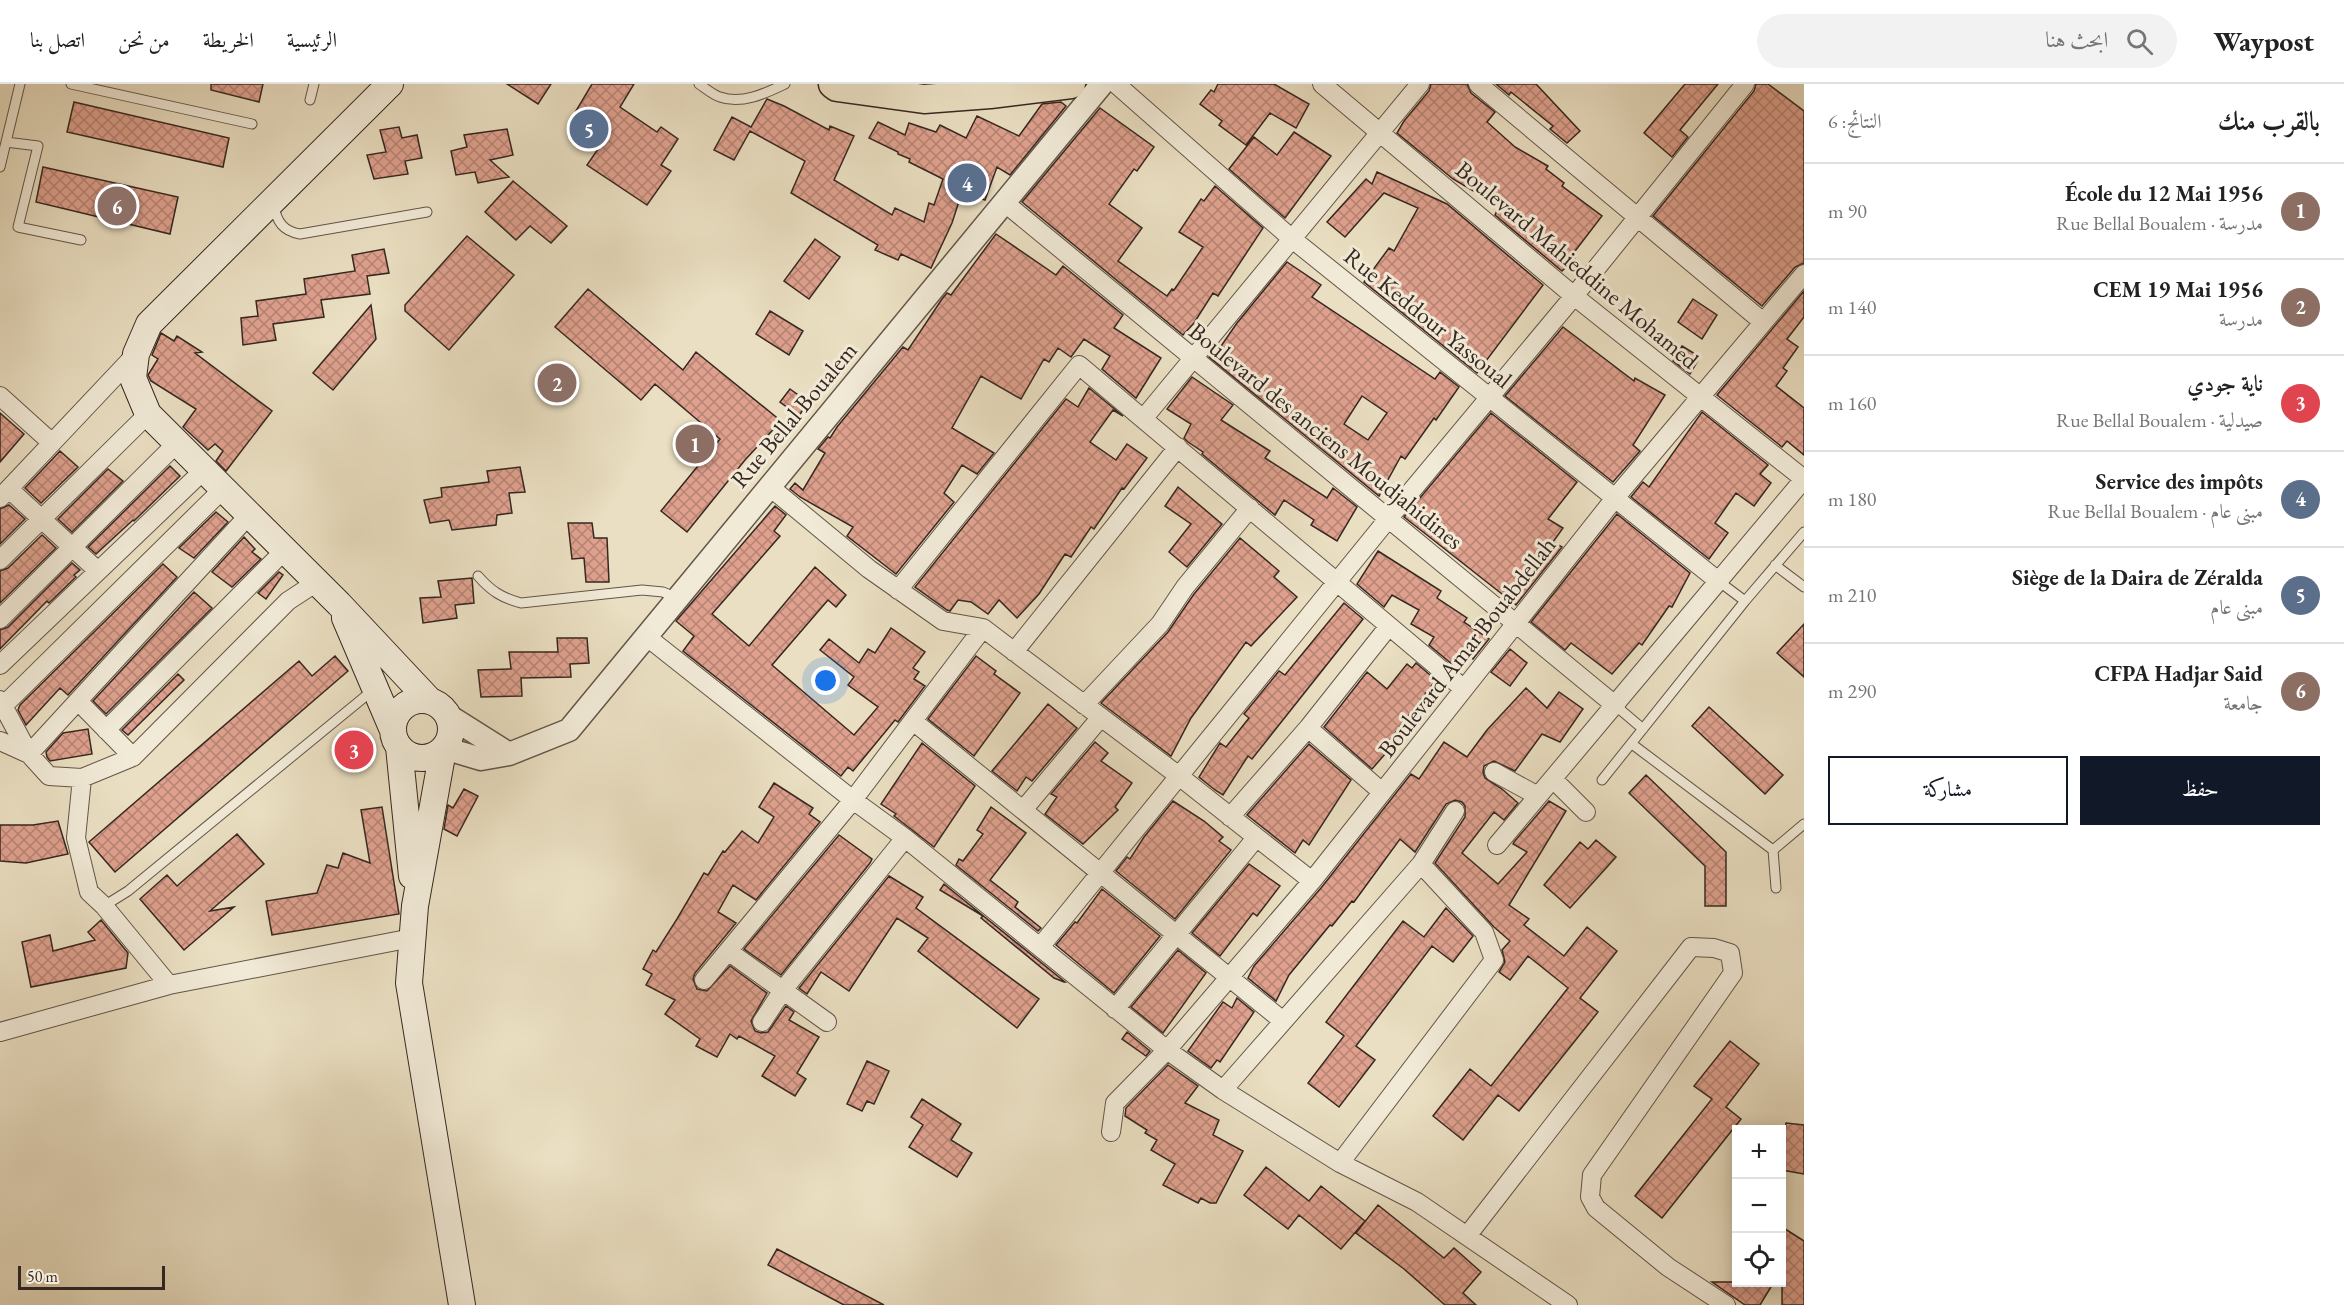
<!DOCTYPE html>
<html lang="ar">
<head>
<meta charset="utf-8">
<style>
	:root { --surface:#fff; --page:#f2f2f2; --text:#222; --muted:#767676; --line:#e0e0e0; --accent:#111827 }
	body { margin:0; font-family:"EB Garamond",Amiri,serif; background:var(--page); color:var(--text); direction:rtl }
	.controls { position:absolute; right:18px; bottom:18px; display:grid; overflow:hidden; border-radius:0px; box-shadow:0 3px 15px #0003 }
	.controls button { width:54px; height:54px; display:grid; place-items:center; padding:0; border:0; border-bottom:2px solid var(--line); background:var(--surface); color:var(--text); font:30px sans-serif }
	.scale { position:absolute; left:18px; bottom:15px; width:147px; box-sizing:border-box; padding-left:6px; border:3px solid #362721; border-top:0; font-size:16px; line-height:21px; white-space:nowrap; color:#362721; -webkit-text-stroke:4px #f1ead7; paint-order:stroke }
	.you { position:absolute; left:826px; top:597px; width:21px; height:21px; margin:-15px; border:4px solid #fff; border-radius:50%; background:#1a73e8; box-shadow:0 0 0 9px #1a73e833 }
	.badge { display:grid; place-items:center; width:39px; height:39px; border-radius:50%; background:var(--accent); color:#fff; font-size:20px; font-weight:700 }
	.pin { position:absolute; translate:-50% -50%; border:3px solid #fff; box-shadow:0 2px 6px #0006 }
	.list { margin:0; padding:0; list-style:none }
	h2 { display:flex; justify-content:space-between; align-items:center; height:78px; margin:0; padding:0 24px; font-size:26px }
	h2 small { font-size:20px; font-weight:400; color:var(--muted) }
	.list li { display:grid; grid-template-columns:39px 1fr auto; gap:18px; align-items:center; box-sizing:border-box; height:96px; padding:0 24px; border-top:2px solid var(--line) }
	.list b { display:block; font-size:22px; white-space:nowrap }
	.list p { margin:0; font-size:20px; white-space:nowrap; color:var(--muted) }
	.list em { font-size:20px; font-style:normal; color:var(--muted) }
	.actions { display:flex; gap:12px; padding:18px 24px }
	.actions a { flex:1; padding:14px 0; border:2px solid var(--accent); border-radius:0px; text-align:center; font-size:21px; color:var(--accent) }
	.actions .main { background:var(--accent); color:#fff }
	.icon { flex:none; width:33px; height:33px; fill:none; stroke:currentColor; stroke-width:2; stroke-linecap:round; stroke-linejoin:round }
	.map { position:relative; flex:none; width:1804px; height:1221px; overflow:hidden; direction:ltr }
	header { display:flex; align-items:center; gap:36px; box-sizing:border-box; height:84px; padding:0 30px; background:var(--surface); border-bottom:2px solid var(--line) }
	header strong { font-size:28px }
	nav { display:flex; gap:33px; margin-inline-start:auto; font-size:21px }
	.search { width:420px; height:54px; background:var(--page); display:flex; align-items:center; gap:15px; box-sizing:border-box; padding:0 21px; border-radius:33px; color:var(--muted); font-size:22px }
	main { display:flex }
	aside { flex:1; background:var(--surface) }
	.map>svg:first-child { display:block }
	.building { fill:url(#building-cross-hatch); stroke:#362721; stroke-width:1.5; fill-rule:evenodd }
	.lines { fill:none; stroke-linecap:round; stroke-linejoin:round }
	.service-casing { stroke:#635549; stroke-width:11 }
	.minor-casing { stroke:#635549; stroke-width:20 }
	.tertiary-casing { stroke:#635549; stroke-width:25 }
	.secondary-casing { stroke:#362721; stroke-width:28 }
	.primary-casing { stroke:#362721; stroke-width:31 }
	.service { stroke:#f1ead7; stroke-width:9 }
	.minor { stroke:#f1ead7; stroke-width:18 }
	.tertiary { stroke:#f1ead7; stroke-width:22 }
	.secondary { stroke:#f1ead7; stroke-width:26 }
	.primary { stroke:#eadfc2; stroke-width:28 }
	.labels { text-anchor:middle; stroke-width:6; stroke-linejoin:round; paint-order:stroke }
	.street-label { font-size:24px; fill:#362721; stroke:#f1ead7 }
</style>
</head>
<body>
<header>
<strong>Waypost</strong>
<div class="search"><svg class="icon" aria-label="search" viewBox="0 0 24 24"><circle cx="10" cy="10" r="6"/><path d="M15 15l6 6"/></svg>ابحث هنا</div>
<nav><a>الرئيسية</a><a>الخريطة</a><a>من نحن</a><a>اتصل بنا</a></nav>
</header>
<main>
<aside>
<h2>بالقرب منك<small>النتائج: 6</small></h2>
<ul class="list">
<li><span class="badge" style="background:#8d6e63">1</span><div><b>École du 12 Mai 1956</b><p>مدرسة · Rue Bellal Boualem</p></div><em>90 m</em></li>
<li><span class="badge" style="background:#8d6e63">2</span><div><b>CEM 19 Mai 1956</b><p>مدرسة</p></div><em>140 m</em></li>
<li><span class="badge" style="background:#e0444e">3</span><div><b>ناية جودي</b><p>صيدلية · Rue Bellal Boualem</p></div><em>160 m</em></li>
<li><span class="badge" style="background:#5c6f8a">4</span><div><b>Service des impôts</b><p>مبنى عام · Rue Bellal Boualem</p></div><em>180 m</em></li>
<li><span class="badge" style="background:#5c6f8a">5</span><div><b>Siège de la Daira de Zéralda</b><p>مبنى عام</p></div><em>210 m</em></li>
<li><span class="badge" style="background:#8d6e63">6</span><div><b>CFPA Hadjar Said</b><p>جامعة</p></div><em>290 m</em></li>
</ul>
<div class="actions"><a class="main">حفظ</a><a>مشاركة</a></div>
</aside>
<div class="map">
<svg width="1804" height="1221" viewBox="0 0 1804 1221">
	<defs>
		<pattern id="building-cross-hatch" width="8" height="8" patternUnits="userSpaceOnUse" patternTransform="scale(1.5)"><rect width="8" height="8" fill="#dfa18e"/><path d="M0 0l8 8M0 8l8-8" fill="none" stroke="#b68374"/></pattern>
	</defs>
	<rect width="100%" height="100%" fill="#eadfc2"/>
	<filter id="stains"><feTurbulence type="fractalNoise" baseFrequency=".00333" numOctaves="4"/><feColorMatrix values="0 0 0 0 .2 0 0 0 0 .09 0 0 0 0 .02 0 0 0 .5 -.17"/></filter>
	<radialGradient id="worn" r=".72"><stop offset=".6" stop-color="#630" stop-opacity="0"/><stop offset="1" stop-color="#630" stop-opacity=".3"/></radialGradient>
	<!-- building -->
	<path class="building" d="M211 0H263L259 18 211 6Z
		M507 0H551L538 20Z
		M592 0H634L620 23 657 48 661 43 678 55 661 81 671 87 647 121 587 81 607 52 573 32Z
		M1218 0H1274L1309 20 1296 44 1270 29 1246 61 1219 41 1222 37 1200 20 1211 6 1214 8Z
		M1431 0H1467L1471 9 1495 28 1487 38 1515 63 1548 82 1546 85 1564 99 1562 102 1602 132 1572 171 1575 174 1562 187 1495 131 1499 122 1453 95 1397 49 1404 37 1429 7Z
		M1496 0H1536L1580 47 1567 59 1550 45 1553 42 1511 8 1509 11Z
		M1685 0H1718L1680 46 1688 53 1672 73 1644 49Z
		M1756 0H1768L1804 27V179L1795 183 1762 222 1653 132 1754 7Z
		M767 15 784 22 829 46 830 42 854 52 834 96 892 131 895 124 924 138 929 119 934 121 943 95 909 78 910 75 898 70V68L869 54 878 38 905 51 909 39 936 48 940 41 966 54 977 32 1019 52 1042 20 1061 18 1066 22 1010 91 997 83 985 116 962 108 952 139 931 184 901 170 898 176 875 166 878 161 791 109 805 77 750 47 734 76 714 66 732 33 751 43Z
		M74 18 229 54 223 83 67 48Z
		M1100 24 1154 63 1137 87 1134 85 1109 120 1142 144 1118 177 1167 212 1172 205 1174 206 1203 163 1179 148 1201 115 1204 117 1215 102 1263 144 1218 212 1213 209 1194 239 1183 251 1022 118Z
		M399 43 402 54 417 51 422 74 405 77 408 90 374 95 367 71 386 68 380 46Z
		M507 45 513 71 490 76 509 93 478 99 475 88 456 91 451 67 467 63 464 51Z
		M1294 48 1331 72 1285 134 1229 85 1254 53 1277 71Z
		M43 83 178 113 170 150 36 118Z
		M1377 88 1447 120 1543 201 1477 289 1364 198 1389 164 1394 167 1418 124 1384 109 1345 153 1327 138 1366 95 1372 100Z
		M513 97 567 142 551 159 530 142 516 156 485 128Z
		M996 150 1056 191 1063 182 1123 231 1114 244 1161 274 1136 314 1102 285 1110 272 1084 255 1071 273 1058 264 1049 278 1044 275 1021 315 981 292 952 344 994 369 977 390 962 381 944 409 954 418 896 490 847 452 853 443 800 413 790 405 795 399 803 406 825 369 818 365 828 353 830 354 837 343 903 263 908 266 942 215 947 209 951 211Z
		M467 152 514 191 449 266 405 227V221Z
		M815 155 840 173 809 215 784 197Z
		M384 165 389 189 367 192 370 210 321 216 324 233 273 240 276 256 243 261 241 234 258 232 256 217 306 210 304 195 355 187 352 171Z
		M1287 178 1321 201 1312 213 1435 295 1440 288 1459 303 1436 336 1434 334 1405 375 1401 372 1379 412 1209 273 1214 266 1217 268 1237 239ZM1362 312 1387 329 1368 356 1344 340Z
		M588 205 683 286 696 268 781 337 745 376 687 448 661 427 720 355 655 300 641 316 555 243Z
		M1804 207V233L1787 255 1798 263 1783 284 1787 287 1776 302 1804 324V371L1787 357 1782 363 1717 311Z
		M1693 215 1717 231 1702 255 1678 238Z
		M371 221 376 255 333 306 313 289Z
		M770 227 803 247 789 271 756 250Z
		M1563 243 1634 297 1635 294 1665 311 1633 361 1640 367 1613 398 1505 312Z
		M161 249 174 257 177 252 202 268 195 269 272 327 226 387 216 377 223 367 215 360 208 366 183 343 196 325 151 297 148 291 158 275 152 271Z
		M1682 262 1700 273 1690 290 1673 277Z
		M1192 293 1233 321 1221 336 1270 367 1265 374 1327 414 1333 404 1357 423 1337 457 1311 441 1314 436 1284 416 1275 431 1202 370 1203 368 1188 358 1184 354 1191 340 1167 325Z
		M1089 304 1123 332 1113 326 1090 358 1116 376 1127 360 1147 374 1124 405 1122 404 1094 445 1091 443 1071 473 1065 470 1039 510 1017 534 999 516 988 530 971 518 958 516 950 527 947 526 915 503 1066 315 1078 323Z
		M790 305 808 318 799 332 780 318Z
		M1702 328 1768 381 1760 390 1771 399 1754 422 1736 409 1715 439 1728 449 1709 475 1631 413 1643 398 1649 403Z
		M0 329 24 350 0 378Z
		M1491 329 1577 398 1548 435 1563 444 1553 458 1562 463 1516 521 1404 433Z
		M60 367 78 383 41 419 25 404Z
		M170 382 180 392 134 437 133 436 96 470 88 463Z
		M520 383 525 408 509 409 512 429 497 431 496 441 452 446 449 436 430 439 424 416 442 413 441 404 489 398 487 387Z
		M108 385 123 397 72 448 58 435Z
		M1178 403 1222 440 1187 483 1169 468 1191 440 1165 422Z
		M9 421 25 435 0 460V425Z
		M775 422 786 431 774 447 780 452 712 530 749 562 815 483 846 511 836 523 828 516 772 581 854 651 878 623 848 601 854 593 820 566 829 555 859 579 868 565 875 569 891 544 925 568 913 584 919 588 914 595 925 602 898 638 895 636 853 687 848 683 841 692 683 567 694 552 676 537Z
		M216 428 228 438 194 474 179 464Z
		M1617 430 1690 489 1672 523 1669 522 1642 561 1639 559 1612 590 1571 559 1565 566 1531 538Z
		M568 439H592L594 454H607L609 498H586L584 474 572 475Z
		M42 451 56 464 0 519V487L8 484Z
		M244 453 255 465 252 468 261 475 232 503 212 488Z
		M1240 454 1279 487 1274 493 1297 513 1251 562 1246 558 1191 634 1171 672 1101 619 1168 548 1194 510Z
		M1378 467 1441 507 1437 514 1467 534 1464 538 1489 555 1473 575 1463 567 1453 581 1429 561 1434 553 1411 540 1419 526 1392 511 1384 523 1357 500Z
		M72 479 80 486 74 491 76 493 49 519 47 517 0 565V546L8 543Z
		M163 480 177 493 68 611 60 604 26 641 18 626 20 621Z
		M279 488 283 491 266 515 258 509Z
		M472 494 474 519 455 521 457 534 423 539 420 514 441 513 438 497Z
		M194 508 212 524 106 630 93 617Z
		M1344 519 1363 535 1252 675 1248 672 1223 711 1215 706 1199 693 1220 659 1226 663 1249 634 1244 630 1279 587 1285 591Z
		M1804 540V593L1777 569Z
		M557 554H587L589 579 570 580 571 593 521 594 522 612 481 613 478 586 511 585 509 568H558Z
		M1510 565 1527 579 1510 602 1491 588Z
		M335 572 348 587 115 788 89 758 299 577 312 592Z
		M976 572 996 587 994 590 1020 609 974 672 928 635Z
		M1416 579 1436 596 1388 658 1392 662 1372 685 1324 643 1367 588 1387 605 1407 580 1412 584Z
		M178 590 184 596 128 651 122 646Z
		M1526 604 1547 624 1559 608 1583 625 1560 658 1542 650 1515 687 1494 677 1484 682 1483 688 1485 694 1502 705 1518 719 1504 736 1494 728 1462 769 1498 800 1527 768 1513 760 1514 758 1549 717 1566 727 1509 821 1529 835 1524 841 1564 872 1587 843 1617 867 1580 914 1598 928 1519 1027 1498 1011 1463 1056 1433 1032 1470 985 1491 1002 1568 904 1528 872 1510 896 1499 888 1505 878 1502 866 1510 857 1494 843 1435 779 1465 733V722L1462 718 1455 716 1446 720 1415 768 1400 755 1354 818 1352 817 1332 842 1330 841 1289 891 1276 917 1248 894 1254 882 1321 804 1411 690 1419 695 1444 658 1467 673 1487 646Z
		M1048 620 1077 644 1032 697 1026 693 1017 707 992 687Z
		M1709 623 1783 691 1765 710 1692 642Z
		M88 645 92 670 50 677 47 673 46 668 63 649Z
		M1095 658 1108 669 1101 677 1132 699 1115 723 1118 726 1083 760 1045 730 1057 713 1051 710Z
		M922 659 975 702 934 763 894 732 896 730 881 720Z
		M1309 660 1351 696 1309 761 1303 756 1295 769 1247 731Z
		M1646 691 1726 768V822H1705V782L1629 709Z
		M774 699 813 724 809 730 820 738 756 816 733 801 718 828 736 839 695 889 693 895 697 905 707 907 730 882 767 909 751 937 755 947 761 949 768 948 786 922 794 928 789 936 819 953 797 989 806 995 795 1012 762 992 775 972 739 952 737 955 730 950 717 973 696 962 700 955 665 930 675 916 646 901 652 890 643 885 653 866 656 868 677 835 704 789 708 791 723 767 725 768 742 747 758 759 774 733 759 723Z
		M464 705 478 712 457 752 444 745 448 721 453 724Z
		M1173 717 1204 737 1223 753 1219 757 1231 766 1175 835 1116 787 1127 773 1130 775 1144 753Z
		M382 723 399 830 272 851 266 817 317 809 327 781 338 784 343 769 370 779 361 726Z
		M991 723 1026 749 990 796 1018 818 1015 823 1041 844 1038 847 956 781 959 775 963 777 983 750 977 746Z
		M58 737 68 770 26 779 0 777V741H33Z
		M237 750 264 780 210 827 234 823 184 866 140 815 167 791 177 802Z
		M839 751 872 775 870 779 781 891 744 865Z
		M1596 756 1616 773 1570 824 1544 801 1580 758 1588 765Z
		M1249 780 1280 802 1257 832 1253 829 1220 872 1192 849Z
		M889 792 923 813 916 824 1039 915 1017 944 918 867 928 854 897 834 849 907 821 888 807 910 799 904Z
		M944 800 1065 898H1064L1054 894 981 834 983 832 940 806Z
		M1102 805 1160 852 1114 909 1056 861 1075 838 1077 839Z
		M1446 824 1473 852 1453 878 1432 862 1356 962 1375 976 1339 1023 1308 999 1344 952 1326 938 1403 837 1424 853Z
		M101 836 128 869 126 884 31 903 22 858 50 851 53 867 95 856 88 848Z
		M1178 866 1206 889 1163 949 1131 923Z
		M1237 914 1254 928 1220 978 1217 976 1211 984 1188 967 1223 918 1232 924Z
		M1127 948 1150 967 1146 972 1122 955Z
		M1730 957 1759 980 1726 1023 1741 1035 1662 1134 1635 1112 1712 1015 1694 1002Z
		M867 977 889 987 874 1020 867 1017 862 1027 847 1020Z
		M1168 981 1198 1002 1185 1019 1219 1036 1213 1051 1243 1067 1216 1119H1210L1201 1114 1198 1119 1163 1101 1175 1080 1151 1066 1157 1056 1145 1049 1147 1046 1125 1032 1126 1024Z
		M922 1015 961 1040 951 1056 972 1069 957 1093 909 1063 923 1041 911 1033Z
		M1786 1039 1804 1041V1090L1782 1086V1068Z
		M1266 1083 1309 1117 1321 1102 1365 1137 1341 1165 1299 1131 1288 1145 1244 1111Z
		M1378 1121 1444 1174 1454 1164 1481 1188 1463 1209 1476 1221H1445L1404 1185 1356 1149Z
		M1782 1143 1804 1157V1221H1782Z
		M777 1165 884 1221H844L768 1181Z
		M1712 1198H1774L1760 1221H1745Z"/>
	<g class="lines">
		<!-- service casing -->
		<g class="service-casing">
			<path id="service" d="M71 0 252 40
				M699 0C705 4 713 11 720 13 742 21 766 9 785 0
				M310 16 314 0
				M6 58 38 62 18 143 81 156
				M0 83 20 0
				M274 122C277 138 283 147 300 150L427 128
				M1775 481 1804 503
				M478 492C491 507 502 514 521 519L642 506 663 508 677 514
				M1717 496 1745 517
				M1616 622 1643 645
				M1632 660 1773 766
				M1602 696 1745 517 1804 448
				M1776 804 1773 766 1804 740
				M104 822 128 807 373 606"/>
		</g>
		<!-- minor casing -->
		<g class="minor-casing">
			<path id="minor" d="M1116 0 1291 154 1717 496
				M1322 0 1574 212 1804 395
				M1478 0 1763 238
				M1005 119 1616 622
				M0 312 52 359
				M1143 335 1420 0
				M770 403 869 485 943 537 983 544 1179 692 1312 797
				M9 405 98 487
				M0 414 136 270
				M0 476 148 330
				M898 506 1079 281 1464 605
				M0 535 177 359
				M647 553 853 716 905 754 1167 966 1223 1006 1340 1079 1417 1118 1568 1221
				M1014 568 1178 363
				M0 581 204 386
				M0 616 29 670 49 692 82 694 133 673 288 517 317 498
				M78 617 133 673
				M4 621 223 405
				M1084 621 1160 540 1185 503 1250 424
				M913 637 1283 937
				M1308 644 1382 708
				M106 646 285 466
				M0 657 29 670 249 431
				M1494 688 1538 712
				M82 694 76 754 89 808 104 822 169 901
				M1553 695 1586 728
				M1023 726 1101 633
				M1230 733 1308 644 1389 542
				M1497 761C1600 640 1701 516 1804 395
				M1040 863 1388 435 1574 212 1745 0
				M728 867 827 938
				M704 896 853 716 983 544
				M1115 925 1256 754
				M762 938 783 906 905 754
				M0 948 169 901 412 854
				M1223 1006 1421 780
				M1111 1048 1115 1019 1167 966 1312 797 1615 414 1804 190
				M1340 1079 1494 876 1484 848 1421 780 1455 727
				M1467 1152 1691 863 1714 864 1730 869 1733 889 1592 1091 1590 1113 1596 1124 1668 1183 1726 1221"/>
		</g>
		<!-- tertiary casing -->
		<g class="tertiary-casing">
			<path id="tertiary" d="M449 632 509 670
				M444 664 481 675 509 670 569 646 1102 0"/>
		</g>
		<!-- secondary casing -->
		<g class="secondary-casing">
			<path id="secondary" d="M390 0 149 240 136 270 133 294 148 330 339 520 430 617
				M345 534 392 644
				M393 645a29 29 0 1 1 58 0a29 29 0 1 1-58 0Z
				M399 663 412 792
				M443 666 415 822 409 899 462 1221"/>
		</g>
		<!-- primary casing -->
		<g class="primary-casing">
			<path id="primary" d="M833 0 837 3 924 15 990 10 1071 0"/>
		</g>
		<!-- service -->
		<use href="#service" class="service"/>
		<!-- minor -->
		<use href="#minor" class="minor"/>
		<!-- tertiary -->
		<use href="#tertiary" class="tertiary"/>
		<!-- secondary -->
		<use href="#secondary" class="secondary"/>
		<!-- primary -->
		<use href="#primary" class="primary"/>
	</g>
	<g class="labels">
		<!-- street labels -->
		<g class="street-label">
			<text transform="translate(1577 181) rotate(40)" y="8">Boulevard Mahieddine Mohamed</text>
			<text transform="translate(1428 234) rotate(39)" y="8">Rue Keddour Yassoual</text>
			<text transform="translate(794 331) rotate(-50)" y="8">Rue Bellal Boualem</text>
			<text transform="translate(1326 352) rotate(39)" y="8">Boulevard des anciens Moudjahidines</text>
			<text transform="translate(1467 563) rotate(-52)" y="8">Boulevard Amar Bouabdellah</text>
		</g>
	</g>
	<rect width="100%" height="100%" filter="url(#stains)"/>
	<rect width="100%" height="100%" fill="url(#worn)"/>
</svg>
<div class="controls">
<button>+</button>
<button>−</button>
<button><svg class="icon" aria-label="locate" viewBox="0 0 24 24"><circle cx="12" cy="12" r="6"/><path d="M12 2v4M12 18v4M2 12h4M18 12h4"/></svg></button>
</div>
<div class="scale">50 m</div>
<div class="you"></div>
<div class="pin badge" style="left:695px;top:360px;background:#8d6e63">1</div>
<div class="pin badge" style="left:557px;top:299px;background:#8d6e63">2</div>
<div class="pin badge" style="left:354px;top:666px;background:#e0444e">3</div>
<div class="pin badge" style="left:967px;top:99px;background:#5c6f8a">4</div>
<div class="pin badge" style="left:589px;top:45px;background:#5c6f8a">5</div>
<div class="pin badge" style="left:117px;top:122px;background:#8d6e63">6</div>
</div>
</main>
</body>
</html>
